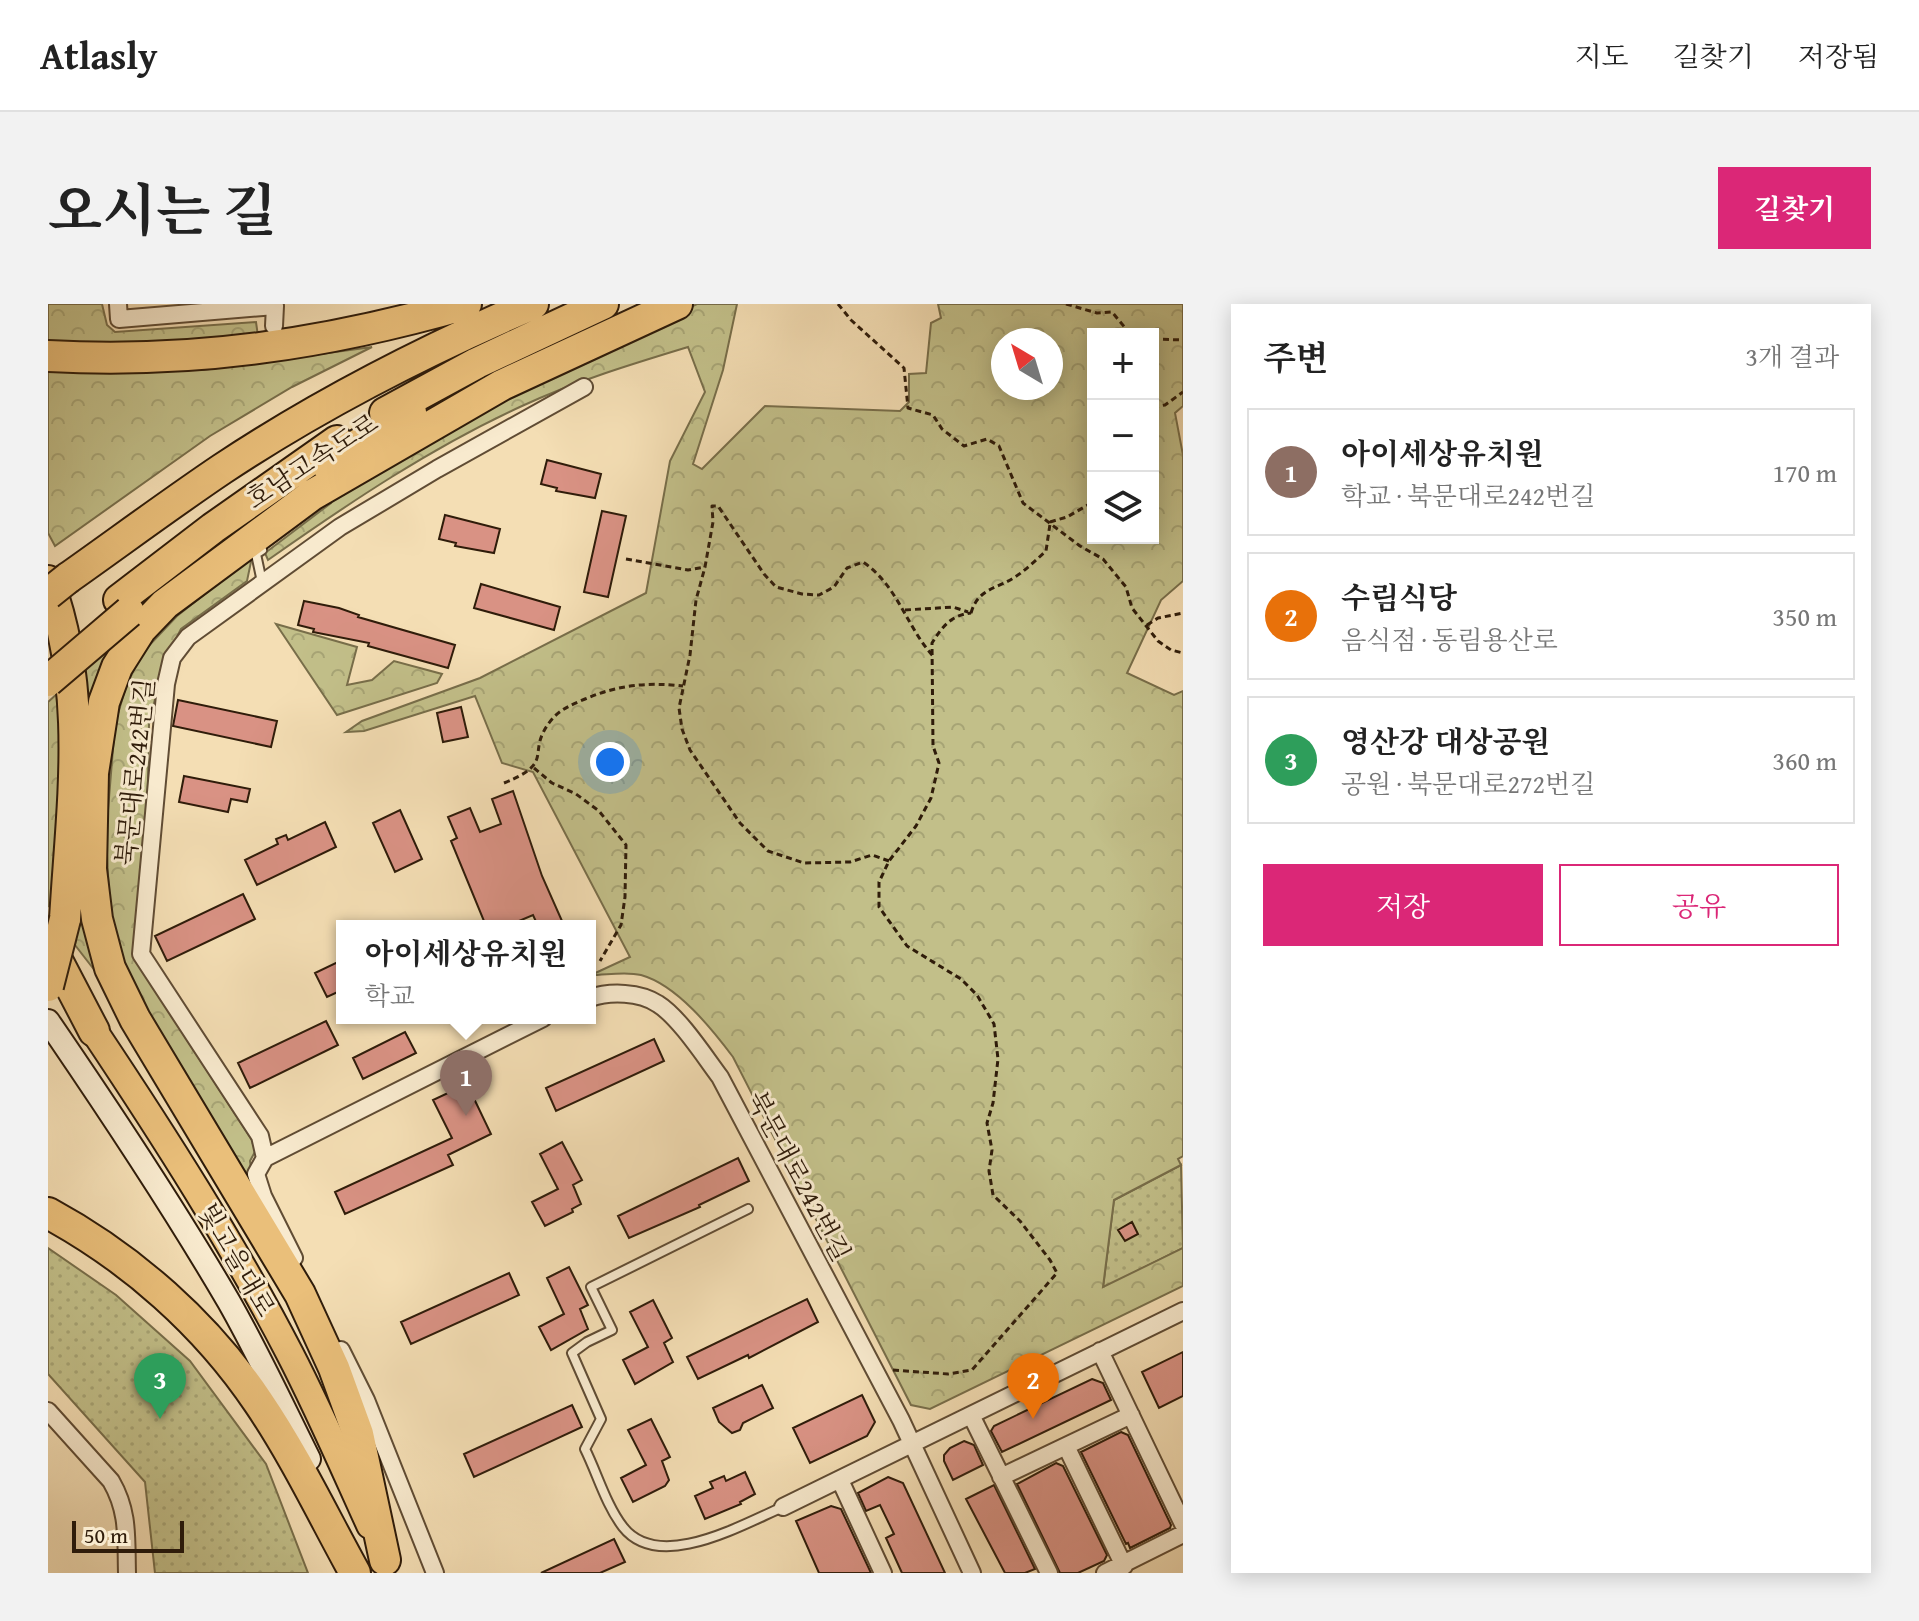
<!DOCTYPE html>
<html lang="ko">
<head>
<meta charset="utf-8">
<style>
	:root { --surface:#fff; --page:#f2f2f2; --text:#222; --muted:#767676; --line:#e0e0e0; --accent:#db2777 }
	body { margin:0; font-family:"Gentium Book Plus","Noto Serif KR",serif; background:var(--page); color:var(--text) }
	.controls { position:absolute; right:24px; top:24px; display:grid; overflow:hidden; border-radius:0px; box-shadow:0 4px 20px #0003 }
	.controls button { width:72px; height:72px; display:grid; place-items:center; padding:0; border:0; border-bottom:2px solid var(--line); background:var(--surface); color:var(--text); font:40px sans-serif }
	.compass { position:absolute; left:943px; top:24px; width:72px; height:72px; border-radius:50%; background:var(--surface); box-shadow:0 4px 20px #0003; rotate:322deg }
	.scale { position:absolute; left:24px; bottom:20px; width:112px; box-sizing:border-box; padding-left:8px; border:4px solid #2f1c0a; border-top:0; font-size:22px; line-height:28px; white-space:nowrap; color:#2f1c0a; -webkit-text-stroke:6px #f8eace; paint-order:stroke }
	.you { position:absolute; left:562px; top:458px; width:28px; height:28px; margin:-20px; border:6px solid #fff; border-radius:50%; background:#1a73e8; box-shadow:0 0 0 12px #1a73e833 }
	.badge { display:grid; place-items:center; width:52px; height:52px; border-radius:50%; background:var(--accent); color:#fff; font-size:26px; font-weight:700 }
	.pin { position:absolute; translate:-50% -66px; filter:drop-shadow(0 2px 4px #0008) }
	.pin::after { content:''; position:absolute; top:42px; width:28px; height:24px; background:inherit; clip-path:polygon(0 0,100% 0,50% 100%) }
	.popup { position:absolute; left:288px; top:616px; width:260px; height:104px; box-sizing:border-box; display:grid; place-content:center; border-radius:0px; background:var(--surface); filter:drop-shadow(0 2px 6px #0005); font-size:26px; white-space:nowrap; color:var(--muted) }
	.popup b { font-size:30px; color:var(--text) }
	.popup::after { content:''; position:absolute; left:50%; top:100%; margin-left:-16px; border:16px solid transparent; border-top-color:var(--surface) }
	.list { margin:0; padding:0; list-style:none }
	h2 { display:flex; justify-content:space-between; align-items:center; height:104px; margin:0; padding:0 32px; font-size:34px }
	h2 small { font-size:26px; font-weight:400; color:var(--muted) }
	.list li { display:grid; grid-template-columns:52px 1fr auto; gap:24px; align-items:center; box-sizing:border-box; height:128px; margin:0 16px 16px; padding:0 16px; border:2px solid var(--line); border-radius:0px }
	.list b { display:block; font-size:30px; white-space:nowrap }
	.list p { margin:0; font-size:26px; white-space:nowrap; color:var(--muted) }
	.list em { font-size:26px; font-style:normal; color:var(--muted) }
	.actions { display:flex; gap:16px; padding:24px 32px }
	.actions a { flex:1; padding:18px 0; border:2px solid var(--accent); border-radius:0px; text-align:center; font-size:28px; color:var(--accent) }
	.actions .main { background:var(--accent); color:#fff }
	.icon { flex:none; width:44px; height:44px; fill:none; stroke:currentColor; stroke-width:2; stroke-linecap:round; stroke-linejoin:round }
	.map { position:relative; flex:none; width:1135px; height:1269px; overflow:hidden; border-radius:0px }
	header { display:flex; align-items:center; gap:48px; box-sizing:border-box; height:112px; padding:0 40px; background:var(--surface); border-bottom:2px solid var(--line) }
	header strong { font-size:38px }
	nav { display:flex; gap:44px; margin-inline-start:auto; font-size:28px }
	.intro { display:flex; align-items:center; justify-content:space-between; box-sizing:border-box; height:192px; padding:0 48px }
	h1 { margin:0; font-size:56px }
	.button { padding:20px 36px; border-radius:0px; background:var(--accent); color:#fff; font-size:28px; font-weight:700 }
	main { display:flex; gap:48px; padding:0 48px }
	aside { flex:1; background:var(--surface); border-radius:0px; box-shadow:0 4px 20px #0003 }
	.map>svg:first-child { display:block }
	.grass { fill:url(#grass-dots); stroke:#786e4a; stroke-width:2 }
	.forest { fill:url(#forest-crowns); stroke:#786e4a; stroke-width:2; fill-rule:evenodd }
	.building { fill:#d99284; stroke:#2f1c0a; stroke-width:2 }
	.lines { fill:none; stroke-linecap:round; stroke-linejoin:round }
	.service-casing { stroke:#604c34; stroke-width:12 }
	.minor-casing { stroke:#604c34; stroke-width:20 }
	.secondary-casing { stroke:#2f1c0a; stroke-width:26 }
	.trunk-casing { stroke:#2f1c0a; stroke-width:30 }
	.motorway-casing { stroke:#2f1c0a; stroke-width:34 }
	.path { stroke:#2f1c0a; stroke-width:3; stroke-dasharray:6 4; stroke-linecap:butt }
	.service { stroke:#f8eace; stroke-width:8 }
	.minor { stroke:#f8eace; stroke-width:16 }
	.secondary { stroke:#f8eace; stroke-width:22 }
	.trunk { stroke:#eabf7a; stroke-width:26 }
	.motorway { stroke:#eabf7a; stroke-width:30 }
	.motorway-bridge-casing { stroke:#2f1c0a; stroke-width:34; stroke-linecap:butt }
	.motorway-bridge { stroke:#eabf7a; stroke-width:30 }
	.labels { text-anchor:middle; stroke-width:6; stroke-linejoin:round; paint-order:stroke }
	.street-label { font-size:26px; fill:#2f1c0a; stroke:#f8eace }
</style>
</head>
<body>
<header>
<strong>Atlasly</strong>
<nav><a>지도</a><a>길찾기</a><a>저장됨</a></nav>
</header>
<div class="intro"><h1>오시는 길</h1><a class="button">길찾기</a></div>
<main>
<div class="map">
<svg width="1135" height="1269" viewBox="0 0 1135 1269">
	<defs>
		<pattern id="grass-dots" width="8" height="8" patternUnits="userSpaceOnUse" patternTransform="scale(2)"><rect width="8" height="8" fill="#c2bf89"/><path d="M2 2h.1M6 6h.1" fill="none" stroke="#a7a475" stroke-width="1.8" stroke-linecap="round"/></pattern>
		<pattern id="forest-crowns" width="20" height="18" patternUnits="userSpaceOnUse" patternTransform="scale(2)"><rect width="20" height="18" fill="#c2bf89"/><path d="M2 6a3 3 0 1 1 6 0M12 15a3 3 0 1 1 6 0" fill="none" stroke="#a7a475"/></pattern>
	</defs>
	<rect width="100%" height="100%" fill="#f4deb4"/>
	<filter id="stains"><feTurbulence type="fractalNoise" baseFrequency=".0025" numOctaves="4"/><feColorMatrix values="0 0 0 0 .2 0 0 0 0 .09 0 0 0 0 .02 0 0 0 .5 -.17"/></filter>
	<radialGradient id="worn" r=".72"><stop offset=".6" stop-color="#630" stop-opacity="0"/><stop offset="1" stop-color="#630" stop-opacity=".3"/></radialGradient>
	<!-- grass -->
	<path class="grass" d="M1133 861 1135 944 1055 984 1066 896Z
		M0 944 68 991 142 1057 218 1160 260 1269H107L97 1178 0 1070Z"/>
	<!-- forest -->
	<path class="forest" d="M0 0H54L59 21 67 28 208 18 210 32 123 41 0 40Z
		M649 0H689L675 66 645 160 654 165 717 102 852 107 861 98V70L878 69 883 19 893 14 890 0H1135V102L1127 109 1135 151V277L1113 296 1079 369 1126 391 1135 387V852L1130 855 1133 861 1066 896 1055 983 1135 944V982L882 1105 863 1101 685 753C664 725 629 681 593 671 578 667 558 671 543 671L582 653 485 468 454 459 427 392 316 427 298 428 314 417 432 374 598 289 622 157 657 88 640 43C584 60 528 77 474 102 384 143 301 199 220 256L217 249 283 199 281 191 459 86ZM1045 30H1105V234H1045ZM955 36H1003V84H955Z
		M324 43 244 83 162 132 7 242 0 229V66H155Z
		M204 253 199 277 133 325 116 358 101 420 99 533 85 652 209 844 202 857 204 872 197 878 76 673 63 629 58 531 67 420 79 379 94 349 129 312Z
		M87 320 43 419 34 364Z
		M228 320 309 343 299 381 324 376 346 357 394 370 389 379 289 411Z
		M12 387 15 440 6 605 0 602V398Z
		M34 572 51 672 27 641Z"/>
	<!-- building -->
	<path class="building" d="M499 156 553 170 547 194 508 187 509 184 493 180Z
		M554 207 578 212 560 293 536 288Z
		M397 211 452 225 446 249 407 242 408 239 391 235Z
		M433 280 512 303 506 326 426 304Z
		M256 297 291 304 311 311 310 313 407 341 400 364 320 342 321 339 265 328 266 325 250 321Z
		M130 396 229 417 223 443 125 422Z
		M413 403 420 433 395 438 389 409Z
		M136 472 202 485 199 498 183 495 180 508 131 498Z
		M465 487 494 572 514 617 501 622H490L485 611 459 622H438L403 537 409 534 400 513 422 504 432 528 453 520 444 495Z
		M352 506 374 555 347 568 325 519Z
		M277 518 288 543 209 581 197 556 230 540 228 535 238 531 240 536Z
		M195 590 207 615 119 657 107 632Z
		M294 656V686L279 693 267 669Z
		M278 717 290 741 202 784 190 759Z
		M357 728 368 749 315 775 305 754Z
		M606 735 616 757 508 807 498 784Z
		M419 780 443 830 400 851 405 861 297 910 287 888 404 834 385 796Z
		M514 838 534 876 525 881 533 900 524 905 525 908 497 922 484 898 510 885 492 850Z
		M690 854 701 877 651 901 652 903 581 934 570 912Z
		M1084 918 1090 930 1077 937 1070 926Z
		M521 963 540 1001 532 1005 540 1025 503 1046 491 1023 516 1010 499 974Z
		M461 969 471 991 363 1040 353 1018Z
		M759 995 770 1018 701 1054 700 1051 650 1075 639 1053Z
		M605 996 624 1034 616 1039 625 1058 587 1080 575 1056 600 1043 582 1008Z
		M1135 1048V1092L1111 1104 1094 1068Z
		M1044 1075 1055 1079 1063 1096 954 1148 943 1127 946 1122Z
		M714 1081 725 1104 695 1119 692 1126 684 1129 671 1118 665 1104Z
		M814 1091 827 1118 819 1132 762 1159 745 1124Z
		M524 1101 534 1123 426 1173 416 1150Z
		M603 1115 622 1153 614 1157 621 1176 617 1182 585 1198 573 1174 598 1161 580 1126Z
		M1073 1128 1080 1131 1123 1221 1122 1224 1082 1244 1080 1239 1078 1240 1033 1148Z
		M916 1137 926 1141 935 1161 905 1176 896 1157V1151L902 1144Z
		M1008 1159 1015 1162 1059 1251 1056 1257 1030 1269H1012L969 1180Z
		M697 1168 707 1190 692 1198 693 1200 657 1215 647 1192 665 1184 662 1178 676 1172 678 1177Z
		M840 1173 855 1179 897 1269H854L838 1234 846 1230 832 1201 818 1207 810 1189Z
		M946 1181 987 1265 977 1269H957L918 1195Z
		M783 1202 793 1205 823 1269H771L748 1217Z
		M566 1235 577 1258 552 1269H493Z"/>
	<g class="lines">
		<!-- service casing -->
		<g class="service-casing">
			<path id="service" d="M214 278 208 250 214 246
				M700 905 543 983 564 1026 539 1038 524 1049 553 1115 537 1145C549 1169 558 1201 575 1223 611 1269 695 1220 735 1203"/>
		</g>
		<!-- minor casing -->
		<g class="minor-casing">
			<path id="minor" d="M70 0 71 15 227 2 226 22
				M542 694C562 687 592 688 610 700 631 713 657 753 672 773L853 1116 924 1269
				M217 854 212 832 93 650 118 380 124 354 140 333 292 223 389 165 536 83
				M246 954 215 892 208 870 217 854 495 714
				M293 1046 318 1096 387 1269
				M1052 1047 1135 1220
				M0 1107 63 1177C81 1208 78 1234 79 1269
				M923 1111 1001 1269
				M1018 1142 1076 1262
				M953 1173 1083 1111
				M792 1176 835 1269
				M735 1203 1135 1007
				M1057 1269 1135 1230"/>
		</g>
		<!-- secondary casing -->
		<g class="secondary-casing">
			<path id="secondary" d="M0 717C63 809 125 902 181 998 210 1049 235 1103 261 1155"/>
		</g>
		<!-- trunk casing -->
		<g class="trunk-casing">
			<path id="trunk" d="M46 727C116 832 184 938 242 1050 271 1106 296 1164 322 1221"/>
		</g>
		<!-- motorway casing -->
		<g class="motorway-casing">
			<path id="motorway" d="M0 52C145 60 279 40 418 0
				M337 109 429 59 555 0
				M278 160 363 108
				M20 274C71 238 122 200 174 165 272 100 378 46 485 0
				M0 277C41 388 24 499 17 615
				M71 296 165 224 289 137
				M0 639 46 727
				M0 909C83 954 158 1020 211 1099 247 1152 276 1213 307 1269
				M337 1256 310 1130 286 1064 252 990 87 715 62 664 49 615 43 565 45 469 56 398 69 363 93 325 117 300 264 191 454 81 629 0"/>
		</g>
		<!-- path -->
		<path class="path" d="M790 0 803 16 856 64 860 104 885 111 894 125 916 142 939 135 951 142 975 199 1032 242 1055 255 1078 283 1084 304 1110 337 1123 346 1135 349
			M1018 0 1049 9 1064 8 1079 26 1091 30
			M1105 35 1135 36
			M1105 103 1117 101 1135 88
			M1002 218 1019 213 1045 198
			M578 255 640 266 657 263
			M857 306 905 303 920 308
			M923 309C930 284 949 285 967 273 978 266 988 256 998 247L1002 220
			M1099 321 1110 314 1135 309
			M486 464 504 479 528 490 551 507 578 541 577 593 573 621 552 657
			M456 479C508 458 478 450 501 419 510 406 523 401 537 395 570 381 599 378 635 382
			M841 557 824 551 802 558 756 559 720 547 692 519 642 446 634 425 631 404 642 351 648 296 657 263 665 218 664 202H670L716 270 728 283 754 290 771 291 786 283 799 264 815 258C850 282 858 322 885 352
			M845 1066 900 1070 924 1066 1009 969 1002 956 972 917 945 891 941 867 944 846 939 819 945 799 950 755 946 720 929 691 913 675 859 642 831 603V578L841 557 868 522 883 494 891 459 885 442 884 339C894 323 903 311 923 309"/>
		<!-- service -->
		<use href="#service" class="service"/>
		<!-- minor -->
		<use href="#minor" class="minor"/>
		<!-- secondary -->
		<use href="#secondary" class="secondary"/>
		<!-- trunk -->
		<use href="#trunk" class="trunk"/>
		<!-- motorway -->
		<use href="#motorway" class="motorway"/>
		<!-- motorway-bridge casing -->
		<g class="motorway-bridge-casing">
			<path id="motorway-bridge" d="M0 290 20 274
				M0 377 81 308
				M0 682 17 615"/>
		</g>
		<!-- motorway-bridge -->
		<use href="#motorway-bridge" class="motorway-bridge"/>
	</g>
	<g class="labels">
		<!-- street labels -->
		<g class="street-label">
			<text transform="translate(264 157) rotate(-33)" y="9">호남고속도로</text>
			<text transform="translate(87 468) rotate(-84)" y="9">북문대로242번길</text>
			<text transform="translate(751 872) rotate(62)" y="9">북문대로242번길</text>
			<text transform="translate(189 956) rotate(60)" y="9">빛고을대로</text>
		</g>
	</g>
	<rect width="100%" height="100%" filter="url(#stains)"/>
	<rect width="100%" height="100%" fill="url(#worn)"/>
</svg>
<div class="controls">
<button>+</button>
<button>−</button>
<button><svg class="icon" aria-label="layers" viewBox="0 0 24 24"><path d="M12 4l9 5-9 5-9-5zM3 14l9 5 9-5"/></svg></button>
</div>
<svg class="compass" viewBox="-18 -18 36 36"><path d="M0-13l5 13h-10z" fill="#e53935"/><path d="M0 13l5-13h-10z" fill="#767676"/></svg>
<div class="scale">50 m</div>
<div class="you"></div>
<div class="pin badge" style="left:418px;top:812px;background:#8d6e63">1</div>
<div class="popup"><b>아이세상유치원</b>학교</div>
<div class="pin badge" style="left:985px;top:1115px;background:#e8710a">2</div>
<div class="pin badge" style="left:112px;top:1115px;background:#2e9e5b">3</div>
</div>
<aside>
<h2>주변<small>3개 결과</small></h2>
<ul class="list">
<li><span class="badge" style="background:#8d6e63">1</span><div><b>아이세상유치원</b><p>학교 · 북문대로242번길</p></div><em>170 m</em></li>
<li><span class="badge" style="background:#e8710a">2</span><div><b>수림식당</b><p>음식점 · 동림용산로</p></div><em>350 m</em></li>
<li><span class="badge" style="background:#2e9e5b">3</span><div><b>영산강 대상공원</b><p>공원 · 북문대로272번길</p></div><em>360 m</em></li>
</ul>
<div class="actions"><a class="main">저장</a><a>공유</a></div>
</aside>
</main>
</body>
</html>
